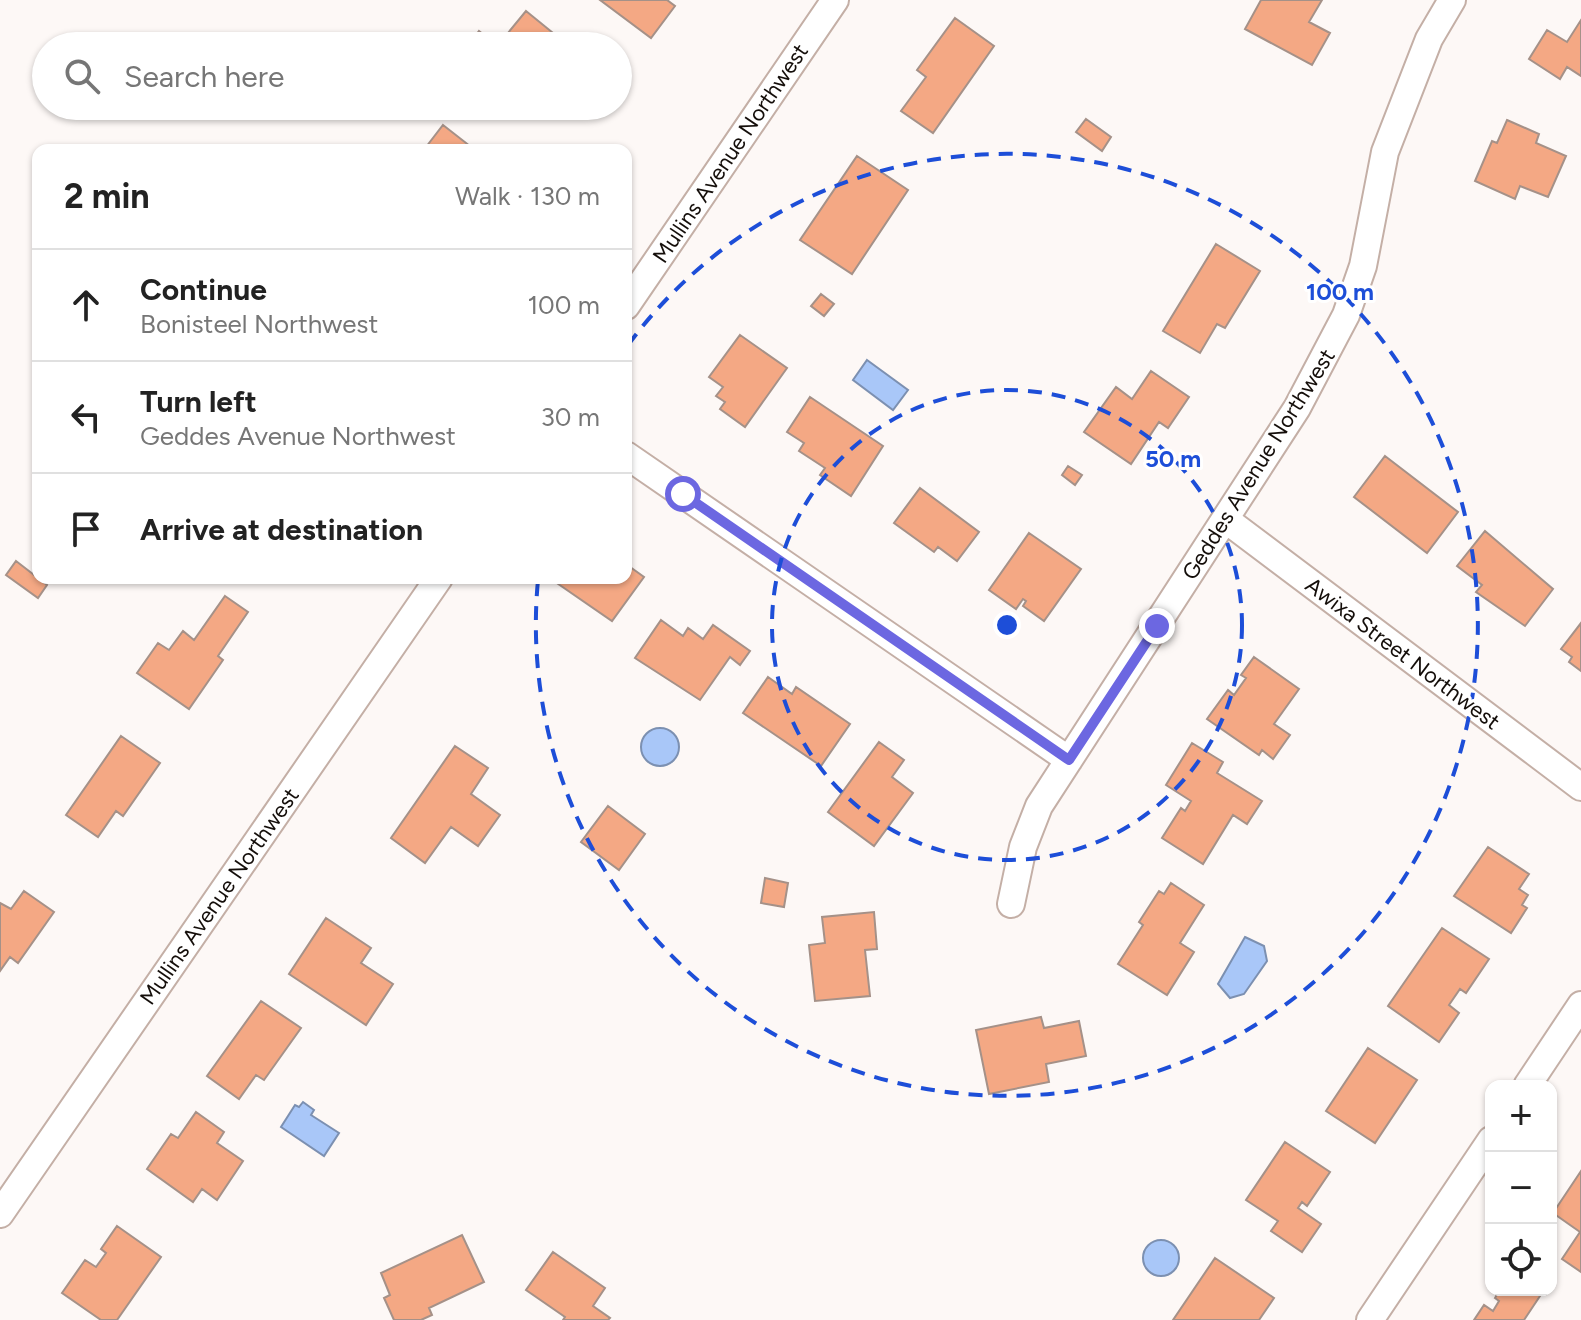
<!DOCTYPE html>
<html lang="en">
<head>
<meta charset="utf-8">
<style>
	:root { --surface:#fff; --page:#f6f6f6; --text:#222; --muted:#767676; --line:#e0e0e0 }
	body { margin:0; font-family:Figtree,sans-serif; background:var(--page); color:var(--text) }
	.controls { position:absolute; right:24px; bottom:24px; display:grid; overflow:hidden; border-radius:16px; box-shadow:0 2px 6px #0004 }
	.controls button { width:72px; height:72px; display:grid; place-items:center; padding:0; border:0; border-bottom:2px solid var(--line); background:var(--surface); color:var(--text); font:40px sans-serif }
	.stop { position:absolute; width:24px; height:24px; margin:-18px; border:6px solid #6c67e1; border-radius:50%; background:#fff }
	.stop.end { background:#6c67e1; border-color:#fff; box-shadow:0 2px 8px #0008 }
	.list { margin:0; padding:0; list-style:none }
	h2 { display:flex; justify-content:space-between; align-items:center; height:104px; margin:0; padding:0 32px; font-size:34px }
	h2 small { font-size:26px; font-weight:400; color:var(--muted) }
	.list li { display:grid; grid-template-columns:52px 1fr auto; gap:24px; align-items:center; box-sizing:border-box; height:112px; padding:0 32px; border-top:2px solid var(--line) }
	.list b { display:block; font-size:30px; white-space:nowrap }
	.list p { margin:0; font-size:26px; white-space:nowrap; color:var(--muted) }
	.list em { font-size:26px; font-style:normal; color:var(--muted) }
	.icon { flex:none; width:44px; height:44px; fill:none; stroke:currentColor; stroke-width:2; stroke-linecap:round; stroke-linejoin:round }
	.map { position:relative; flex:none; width:1581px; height:1320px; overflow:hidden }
	.search { position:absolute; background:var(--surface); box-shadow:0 2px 6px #0004; left:32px; top:32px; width:600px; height:88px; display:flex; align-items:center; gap:20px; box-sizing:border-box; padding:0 28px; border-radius:44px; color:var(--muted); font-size:30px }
	.panel { position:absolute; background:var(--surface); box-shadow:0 2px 6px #0004; left:32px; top:144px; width:600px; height:440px; border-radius:16px }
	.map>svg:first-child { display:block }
	.water { fill:#a9c7f8; stroke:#7c90b1; stroke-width:2 }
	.building { fill:#f4a884; stroke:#a59188; stroke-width:2 }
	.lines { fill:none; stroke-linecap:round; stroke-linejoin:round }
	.minor-casing { stroke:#c4afa6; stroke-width:30 }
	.minor { stroke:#fff; stroke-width:26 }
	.route { stroke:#6c67e1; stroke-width:10 }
	.ring { fill:none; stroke:#1d4ed8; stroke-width:4; stroke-dasharray:14 10 }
	.labels { text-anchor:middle; stroke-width:6; stroke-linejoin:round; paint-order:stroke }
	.street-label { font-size:22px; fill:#140e0a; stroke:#fff }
	.centre { fill:#1d4ed8; stroke:#fff; stroke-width:4 }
	.ring-label { font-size:24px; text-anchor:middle; font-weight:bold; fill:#1d4ed8; stroke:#fff; stroke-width:6; stroke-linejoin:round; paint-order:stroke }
</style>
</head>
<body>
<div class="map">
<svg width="1581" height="1320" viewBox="0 0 1581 1320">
	<rect width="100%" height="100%" fill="#fdf8f6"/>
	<!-- water -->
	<path class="water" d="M867 360 908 390 893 410 853 380Z
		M641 747a19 19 0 1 1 38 0a19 19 0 1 1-38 0Z
		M1245 937 1264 946 1267 961 1244 994 1230 998 1218 984Z
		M303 1102 314 1110 311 1115 339 1133 324 1156 281 1127 295 1105 299 1107Z
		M1143 1258a18 18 0 1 1 36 0a18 18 0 1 1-36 0Z"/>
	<!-- building -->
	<path class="building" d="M600 0H667L675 6 651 38Z
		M1261 0H1322L1309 22 1330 33 1312 65 1245 29Z
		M526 11 569 46H512L503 39Z
		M955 18 994 46 933 133 901 111 926 77 917 70Z
		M1581 20V76L1567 67 1560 79 1529 59 1547 30 1567 42Z
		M479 31 498 46H468Z
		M1086 119 1111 137 1102 151 1076 132Z
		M1507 120 1539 134 1536 143 1566 156 1548 197 1520 186 1515 199 1475 181 1492 141 1497 143Z
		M443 125 475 150 426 147Z
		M857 156 908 190 852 274 800 240Z
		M1216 244 1260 271 1225 328 1217 324 1200 353 1163 331Z
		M821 294 834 304 824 316 811 306Z
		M740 335 787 368 745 427 720 409 725 402 716 396 723 387 709 377Z
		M1151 371 1189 397 1168 428 1159 422 1131 464 1084 432 1116 387 1132 399Z
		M810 397 883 446 851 496 820 475 825 468 799 451 804 443 787 432Z
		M1385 456 1458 512 1427 553 1354 497Z
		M1068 466 1082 475 1075 485 1062 475Z
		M920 488 979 532 957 561 938 547 934 552 894 523Z
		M1485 531 1553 589 1525 626 1476 592 1482 585 1457 566Z
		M1029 533 1081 569 1044 621 1023 606 1026 601 1023 599 1016 609 989 590Z
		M16 561 47 585 38 598 6 575Z
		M626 564 644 577 612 621 551 579 626 578Z
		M225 596 248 612 218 656 223 660 189 709 137 673 158 643 169 650 183 631 194 640Z
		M661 620 683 636 688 628 703 639 713 625 750 651 740 665 730 657 700 700 635 658Z
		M1581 623V671L1569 662 1572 657 1561 649Z
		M1254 657 1299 689 1274 724 1290 735 1273 759 1262 750 1259 755 1207 719 1228 690 1234 695 1246 678 1241 675Z
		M768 677 792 694 796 687 850 724 821 766 743 713Z
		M121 736 160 763 123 816 116 811 98 837 66 815Z
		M879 742 904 760 892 777 913 793 874 846 828 812Z
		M1192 743 1223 762 1217 773 1262 801 1247 824 1233 815 1203 864 1162 838 1181 808 1185 811 1191 801 1166 785Z
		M455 746 488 768 471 794 500 815 478 846 451 827 425 863 391 838Z
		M608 806 645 834 619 870 581 842Z
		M1488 847 1529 874 1519 889 1528 895 1522 905 1527 908 1511 933 1454 896Z
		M765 878 788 883 784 907 761 903Z
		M1171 883 1204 905 1180 943 1194 952 1167 995 1118 964 1143 925 1139 922 1159 891 1164 894Z
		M24 891 54 912 18 963 10 957 0 971V903L11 909Z
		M874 912 877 949 865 950 870 996 815 1001 809 945 825 943 822 917Z
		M326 918 371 948 361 963 393 984 366 1025 289 974Z
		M1442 928 1489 959 1466 993 1460 989 1449 1005 1459 1013 1439 1042 1388 1006Z
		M261 1001 301 1028 264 1080 256 1075 239 1099 207 1076Z
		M1041 1017 1044 1028 1079 1021 1086 1056 1046 1064 1049 1082 989 1094 976 1030Z
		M1368 1048 1417 1080 1375 1143 1326 1111Z
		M196 1112 224 1132 217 1143 243 1161 217 1200 202 1189 193 1202 147 1169 171 1134 178 1138Z
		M1285 1142 1330 1172 1307 1206 1302 1202 1298 1208 1321 1224 1302 1252 1271 1231 1278 1221 1246 1200Z
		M1581 1171V1272L1562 1259 1580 1232 1553 1213Z
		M117 1226 161 1257 117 1320H101L62 1293 85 1260 96 1267 106 1253 101 1249Z
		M462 1235 484 1282 429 1308 432 1315 421 1320H394L384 1298 390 1295 381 1273Z
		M553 1252 605 1288 593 1306 610 1318 608 1320H563L565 1317 526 1290Z
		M1215 1258 1274 1298 1259 1320H1173Z
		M1500 1290H1544L1524 1320H1474L1484 1305 1493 1311 1499 1301 1495 1298Z"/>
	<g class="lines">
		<!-- minor casing -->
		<g class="minor-casing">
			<path id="minor" d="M626 306 835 0
				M626 455 1069 760
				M1225 519 1581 787
				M1011 904 1023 847 1039 806 1297 408 1346 315 1363 266 1385 152 1429 39 1452 0
				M1527 1086 1581 1005
				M0 1214 439 578
				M1370 1320 1491 1140"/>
		</g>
		<!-- minor -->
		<use href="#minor" class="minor"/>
	</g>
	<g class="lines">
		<!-- route -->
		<path class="route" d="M683 494 1069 760 1157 626"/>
	</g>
	<!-- distance rings -->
	<g class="ring">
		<circle cx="1007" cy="625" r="235"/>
		<path d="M628 345A471 471 0 1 1 538 580"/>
	</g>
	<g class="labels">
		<!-- street labels -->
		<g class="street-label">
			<text transform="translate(730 153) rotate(-56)" y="8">Mullins Avenue Northwest</text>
			<text transform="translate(1258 464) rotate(-58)" y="8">Geddes Avenue Northwest</text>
			<text transform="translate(1403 653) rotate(37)" y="8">Awixa Street Northwest</text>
			<text transform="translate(219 896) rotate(-55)" y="8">Mullins Avenue Northwest</text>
		</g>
	</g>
	<circle cx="1007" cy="625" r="12" class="centre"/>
	<g class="ring-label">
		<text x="1340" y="300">100 m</text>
		<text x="1173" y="467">50 m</text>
	</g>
</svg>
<div class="controls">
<button>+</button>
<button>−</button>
<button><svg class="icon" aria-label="locate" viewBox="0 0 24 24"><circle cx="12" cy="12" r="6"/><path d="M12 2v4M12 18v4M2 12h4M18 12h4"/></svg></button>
</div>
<div class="stop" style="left:683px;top:494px"></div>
<div class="stop end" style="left:1157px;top:626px"></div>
<div class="search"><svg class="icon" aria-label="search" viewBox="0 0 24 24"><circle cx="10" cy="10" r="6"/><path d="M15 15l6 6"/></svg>Search here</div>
<section class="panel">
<h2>2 min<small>Walk · 130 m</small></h2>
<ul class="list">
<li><svg class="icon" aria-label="ahead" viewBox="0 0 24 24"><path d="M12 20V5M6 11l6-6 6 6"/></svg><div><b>Continue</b><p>Bonisteel Northwest</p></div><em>100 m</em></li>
<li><svg class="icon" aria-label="left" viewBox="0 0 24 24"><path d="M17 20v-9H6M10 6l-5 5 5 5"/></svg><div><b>Turn left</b><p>Geddes Avenue Northwest</p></div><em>30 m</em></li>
<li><svg class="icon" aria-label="arrive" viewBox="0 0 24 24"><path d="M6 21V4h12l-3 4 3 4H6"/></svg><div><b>Arrive at destination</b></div></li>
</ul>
</section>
</div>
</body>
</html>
